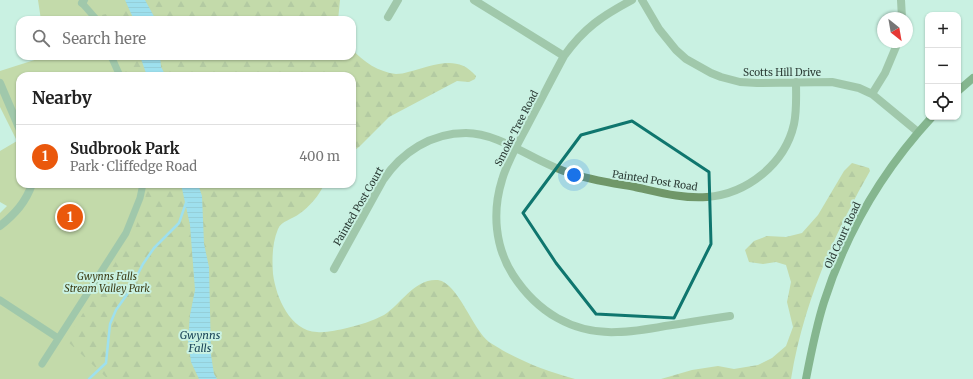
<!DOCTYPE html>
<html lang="en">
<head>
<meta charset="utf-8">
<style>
	:root { --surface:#fff; --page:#f6f6f6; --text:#222; --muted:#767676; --line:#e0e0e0; --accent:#ea580c }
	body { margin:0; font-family:Merriweather,serif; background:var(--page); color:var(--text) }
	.controls { position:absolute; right:12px; top:12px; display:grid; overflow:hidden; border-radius:8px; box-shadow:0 1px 3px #0004 }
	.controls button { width:36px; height:36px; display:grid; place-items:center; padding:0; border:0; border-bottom:1px solid var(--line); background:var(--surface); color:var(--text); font:20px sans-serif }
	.compass { position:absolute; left:877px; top:12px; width:36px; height:36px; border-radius:50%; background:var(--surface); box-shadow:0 1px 3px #0004; rotate:149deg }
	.you { position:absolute; left:574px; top:175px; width:14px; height:14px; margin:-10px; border:3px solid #fff; border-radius:50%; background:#1a73e8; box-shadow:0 0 0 6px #1a73e833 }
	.badge { display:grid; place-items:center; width:26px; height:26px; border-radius:50%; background:var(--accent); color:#fff; font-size:13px; font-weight:700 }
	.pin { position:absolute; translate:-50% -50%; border:2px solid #fff; box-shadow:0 1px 4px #0006 }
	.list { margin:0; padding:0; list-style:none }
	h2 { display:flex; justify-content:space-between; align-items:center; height:52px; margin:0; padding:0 16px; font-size:17px }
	h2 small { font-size:13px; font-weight:400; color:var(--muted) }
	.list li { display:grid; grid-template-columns:26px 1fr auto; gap:12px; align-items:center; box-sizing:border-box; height:64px; padding:0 16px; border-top:1px solid var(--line) }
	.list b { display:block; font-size:15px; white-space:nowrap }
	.list p { margin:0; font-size:13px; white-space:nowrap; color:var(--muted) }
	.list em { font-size:13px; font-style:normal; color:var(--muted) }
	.icon { flex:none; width:22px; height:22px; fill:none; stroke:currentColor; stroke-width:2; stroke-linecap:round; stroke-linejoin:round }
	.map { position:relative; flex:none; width:973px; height:379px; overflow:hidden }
	.search { position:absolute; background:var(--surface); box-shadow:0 1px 3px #0004; left:16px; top:16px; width:340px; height:44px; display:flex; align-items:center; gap:10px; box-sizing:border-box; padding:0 14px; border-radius:12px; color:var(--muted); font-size:15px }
	.panel { position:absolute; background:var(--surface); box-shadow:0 1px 3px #0004; left:16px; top:72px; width:340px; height:116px; border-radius:12px }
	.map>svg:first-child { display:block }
	.green { fill:#bcbe66 }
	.forest { fill:url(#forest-firs) }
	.water { fill:url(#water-rules) }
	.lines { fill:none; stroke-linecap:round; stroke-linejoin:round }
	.stream { stroke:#6accfd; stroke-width:2.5 }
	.pedestrian { stroke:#709769; stroke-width:7 }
	.minor { stroke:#709769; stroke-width:8 }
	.secondary { stroke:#346f2a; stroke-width:8 }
	.marked { fill:none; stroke:#0f766e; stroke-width:3; stroke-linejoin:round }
	.labels { text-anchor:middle; stroke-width:4; stroke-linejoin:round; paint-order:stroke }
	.street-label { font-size:10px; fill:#2c3c36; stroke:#c9f1e2 }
	.park-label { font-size:10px; font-style:italic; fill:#3c3c15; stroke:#c9f1e2 }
	.water-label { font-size:11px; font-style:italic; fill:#1b4559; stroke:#c9f1e2 }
</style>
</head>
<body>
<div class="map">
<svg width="973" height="379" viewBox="0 0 973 379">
	<defs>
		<pattern id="forest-firs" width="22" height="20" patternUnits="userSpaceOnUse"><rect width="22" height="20" fill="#bcbe66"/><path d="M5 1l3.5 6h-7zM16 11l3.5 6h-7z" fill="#999c55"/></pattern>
		<pattern id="water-rules" width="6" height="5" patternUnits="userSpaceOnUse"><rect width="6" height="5" fill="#6accfd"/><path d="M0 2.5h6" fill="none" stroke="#57a7ce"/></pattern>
	</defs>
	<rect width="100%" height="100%" fill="#c9f1e2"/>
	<!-- green -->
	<path class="green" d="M38 0H335L329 20H41Z
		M47 56H318L310 76H20V184H252L247 329 548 379H0V213L7 206 0 202V151L17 141 0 107V71Z"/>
	<!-- forest -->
	<path class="forest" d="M145 0H340L338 20H156Z
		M127 5 134 20H104L102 15 120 10Z
		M352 49C363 62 379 72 396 74 400 74 405 73 408 72 432 66 457 53 476 76L475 79 469 82 457 81 389 117 359 147 352 152V76H166L161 67 160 56H352Z
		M117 56H140L147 76H126Z
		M852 163 869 168 870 171C833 236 803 305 791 379H661L692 370 718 366 734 369 758 365 772 358 786 346 793 327 787 302 791 282 786 265 776 262 763 264 749 262 745 250 754 241 767 236 786 237 802 233 818 215 844 171Z
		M148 184H181L190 225 195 290 190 315 199 379H108L66 340 131 238C139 220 145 203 148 184Z
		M198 184H324C320 195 309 207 299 214 293 219 281 221 278 229 272 243 272 260 273 274 276 297 290 331 317 332 326 333 338 330 347 328 360 325 372 321 384 315 401 304 415 278 438 280 458 283 473 330 489 342 493 345 498 347 502 350 525 363 549 372 575 379H217L214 374 211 355 209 267 204 244 202 196Z"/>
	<!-- water -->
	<path class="water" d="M125 0H145L156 20H134Z
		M140 56H160L161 67 166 76H147Z
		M181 184H198L202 196 204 244 209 267 211 355 214 374 217 379H199L191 362 188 340 190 315 195 290 190 225Z"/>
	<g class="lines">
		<!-- stream -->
		<path class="stream" d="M89 379 106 363 110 324 116 310 128 293 143 264 154 248 179 223 187 200"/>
		<!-- pedestrian -->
		<path class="pedestrian" d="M82 3 97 20
			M111 56 120 76
			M0 300 58 338
			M42 364 126 233 140 198 143 184"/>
		<!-- minor -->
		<path class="minor" d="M474 0 564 56
			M632 0C602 16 584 28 564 56 551 80 539 104 526 128 517 145 507 162 502 180 492 212 495 247 513 275 537 312 573 334 617 332 633 332 649 329 665 326 686 323 708 319 730 316
			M642 0 659 29 676 50 686 59 711 73 721 77 740 82 757 83 832 82 859 88 872 94 918 132
			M901 0 902 18
			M82 3 84 0
			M388 17 398 0
			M0 83 20 130
			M872 94 885 73 898 42
			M0 226C15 214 26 202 32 184
			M334 269 383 180C402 152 431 133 466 133 500 133 535 162 567 172 589 180 612 183 635 187 658 192 683 199 707 197 747 194 785 164 794 124 797 110 796 96 796 82"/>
		<!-- secondary -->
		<path class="secondary" d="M958 91 973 78
			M806 379C811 353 816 327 824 302 846 233 883 170 932 117"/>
	</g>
	<!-- marked area -->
	<path d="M0 0H973V379H0ZM632 121 709 172 711 244 674 318 596 314 556 263 523 213 581 135Z" fill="#c9f1e2" fill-opacity=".55" fill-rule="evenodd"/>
	<path class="marked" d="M632 121 709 172 711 244 674 318 596 314 556 263 523 213 581 135Z"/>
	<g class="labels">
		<!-- street labels -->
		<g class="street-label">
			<text x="782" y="76">Scotts Hill Drive</text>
			<text transform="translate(516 128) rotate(-63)" y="4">Smoke Tree Road</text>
			<text transform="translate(655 180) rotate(9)" y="4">Painted Post Road</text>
			<text transform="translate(358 206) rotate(-60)" y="4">Painted Post Court</text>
			<text transform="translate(842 235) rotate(-65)" y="4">Old Court Road</text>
		</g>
		<!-- park labels -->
		<g class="park-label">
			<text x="107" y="280">Gwynns Falls<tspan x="107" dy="12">Stream Valley Park</tspan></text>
		</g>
		<!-- water labels -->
		<g class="water-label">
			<text x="200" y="339">Gwynns<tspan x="200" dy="13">Falls</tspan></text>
		</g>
	</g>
</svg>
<div class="controls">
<button>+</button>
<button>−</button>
<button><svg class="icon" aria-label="locate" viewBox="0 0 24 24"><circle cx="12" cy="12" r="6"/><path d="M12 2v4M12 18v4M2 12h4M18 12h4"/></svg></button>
</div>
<svg class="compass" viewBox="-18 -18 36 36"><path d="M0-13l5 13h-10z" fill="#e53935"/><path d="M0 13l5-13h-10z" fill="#767676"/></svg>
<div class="you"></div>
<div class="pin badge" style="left:70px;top:217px">1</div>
<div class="search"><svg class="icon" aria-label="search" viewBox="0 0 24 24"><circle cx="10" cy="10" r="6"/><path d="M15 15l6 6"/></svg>Search here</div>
<section class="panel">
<h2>Nearby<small></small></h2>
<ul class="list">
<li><span class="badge">1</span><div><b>Sudbrook Park</b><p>Park · Cliffedge Road</p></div><em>400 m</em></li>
</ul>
</section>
</div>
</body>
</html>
